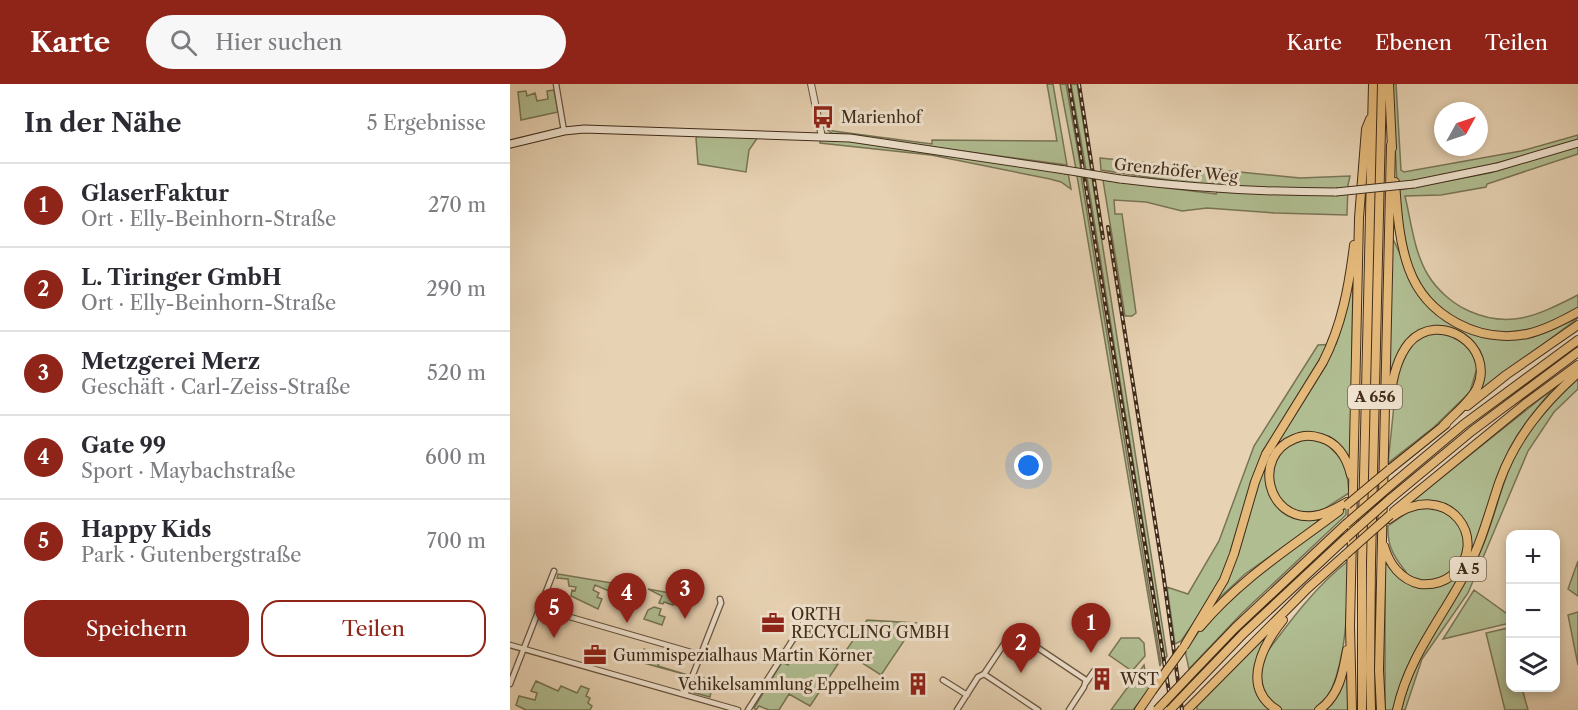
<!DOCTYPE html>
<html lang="de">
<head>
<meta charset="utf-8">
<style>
	:root { --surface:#fff; --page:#f7f7f7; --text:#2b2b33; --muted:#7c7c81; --line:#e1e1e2; --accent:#8f2418 }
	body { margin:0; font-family:"Libre Caslon Text",serif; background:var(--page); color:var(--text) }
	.controls { position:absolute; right:18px; bottom:18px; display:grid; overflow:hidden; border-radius:12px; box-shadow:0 3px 9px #0003 }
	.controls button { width:54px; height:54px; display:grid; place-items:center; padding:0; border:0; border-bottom:2px solid var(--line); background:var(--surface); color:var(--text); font:30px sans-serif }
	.compass { position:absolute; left:924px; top:18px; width:54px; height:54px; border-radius:50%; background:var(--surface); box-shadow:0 3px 9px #0003; rotate:50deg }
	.you { position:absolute; left:519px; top:382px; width:21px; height:21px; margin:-15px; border:4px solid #fff; border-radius:50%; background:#1a73e8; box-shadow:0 0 0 9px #1a73e833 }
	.badge { display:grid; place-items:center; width:39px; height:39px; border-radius:50%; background:var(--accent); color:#fff; font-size:20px; font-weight:700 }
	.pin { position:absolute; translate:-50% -50px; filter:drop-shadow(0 2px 3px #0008) }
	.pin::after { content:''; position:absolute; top:32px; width:21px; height:18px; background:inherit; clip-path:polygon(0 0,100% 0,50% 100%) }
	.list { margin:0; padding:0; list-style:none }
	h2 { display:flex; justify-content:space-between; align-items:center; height:78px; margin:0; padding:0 24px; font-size:26px }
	h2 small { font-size:20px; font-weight:400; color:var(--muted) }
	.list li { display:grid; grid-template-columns:39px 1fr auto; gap:18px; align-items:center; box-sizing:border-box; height:84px; padding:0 24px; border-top:2px solid var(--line) }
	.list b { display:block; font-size:22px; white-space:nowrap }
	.list p { margin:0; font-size:20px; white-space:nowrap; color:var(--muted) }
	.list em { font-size:20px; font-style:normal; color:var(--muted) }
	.actions { display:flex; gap:12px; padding:18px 24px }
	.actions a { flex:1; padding:14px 0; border:2px solid var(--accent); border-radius:18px; text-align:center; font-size:21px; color:var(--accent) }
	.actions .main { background:var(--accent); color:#fff }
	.icon { flex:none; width:33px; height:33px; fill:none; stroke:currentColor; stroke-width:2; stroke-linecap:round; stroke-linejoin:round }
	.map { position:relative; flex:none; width:1068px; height:626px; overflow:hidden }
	header { display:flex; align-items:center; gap:36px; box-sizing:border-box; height:84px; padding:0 30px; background:var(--accent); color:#fff }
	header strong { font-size:28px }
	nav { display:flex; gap:33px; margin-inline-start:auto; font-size:21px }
	.search { width:420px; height:54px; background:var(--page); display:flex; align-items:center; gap:15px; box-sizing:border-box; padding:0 21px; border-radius:33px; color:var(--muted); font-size:22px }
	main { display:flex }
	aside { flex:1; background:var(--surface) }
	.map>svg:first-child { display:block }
	.green { fill:#b0bd91; stroke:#787455; stroke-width:1.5 }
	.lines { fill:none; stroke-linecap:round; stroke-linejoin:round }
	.minor-casing { stroke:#6a5640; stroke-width:7 }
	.tertiary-casing { stroke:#6a5640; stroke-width:8 }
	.secondary-casing { stroke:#412c19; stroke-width:9 }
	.motorway-casing { stroke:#412c19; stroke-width:10 }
	.minor { stroke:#efe2ce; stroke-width:4.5 }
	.tertiary { stroke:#efe2ce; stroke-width:6 }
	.secondary { stroke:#efe2ce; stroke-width:7 }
	.motorway { stroke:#e4b97a; stroke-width:8 }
	.rail-casing { stroke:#412c19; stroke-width:4 }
	.rail { stroke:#efe2ce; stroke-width:1.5; stroke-dasharray:4.5; stroke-linecap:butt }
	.secondary-bridge-casing { stroke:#412c19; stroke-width:9; stroke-linecap:butt }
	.motorway-bridge-casing { stroke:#412c19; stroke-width:10; stroke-linecap:butt }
	.secondary-bridge { stroke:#efe2ce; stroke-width:7 }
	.motorway-bridge { stroke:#e4b97a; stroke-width:8 }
	.labels { text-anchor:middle; stroke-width:6; stroke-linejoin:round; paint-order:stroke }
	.shield { fill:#efe2ce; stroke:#75634f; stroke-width:1.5 }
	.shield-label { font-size:15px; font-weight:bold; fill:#412c19 }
	.poi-label { font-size:16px; fill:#412c19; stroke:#efe2ce; text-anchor:start }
	.street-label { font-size:16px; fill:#412c19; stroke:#efe2ce }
</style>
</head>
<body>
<header>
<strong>Karte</strong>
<div class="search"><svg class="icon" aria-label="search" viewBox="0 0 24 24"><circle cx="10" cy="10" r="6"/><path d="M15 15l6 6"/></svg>Hier suchen</div>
<nav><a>Karte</a><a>Ebenen</a><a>Teilen</a></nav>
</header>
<main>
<aside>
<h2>In der Nähe<small>5 Ergebnisse</small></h2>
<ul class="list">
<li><span class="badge">1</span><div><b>GlaserFaktur</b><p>Ort · Elly-Beinhorn-Straße</p></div><em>270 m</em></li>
<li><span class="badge">2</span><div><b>L. Tiringer GmbH</b><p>Ort · Elly-Beinhorn-Straße</p></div><em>290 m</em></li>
<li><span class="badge">3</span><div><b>Metzgerei Merz</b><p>Geschäft · Carl-Zeiss-Straße</p></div><em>520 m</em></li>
<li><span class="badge">4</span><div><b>Gate 99</b><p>Sport · Maybachstraße</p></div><em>600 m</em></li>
<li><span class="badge">5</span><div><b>Happy Kids</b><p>Park · Gutenbergstraße</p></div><em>700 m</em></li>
</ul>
<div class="actions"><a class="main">Speichern</a><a>Teilen</a></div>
</aside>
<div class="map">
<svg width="1068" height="626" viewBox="0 0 1068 626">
	<rect width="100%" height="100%" fill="#e7d2b3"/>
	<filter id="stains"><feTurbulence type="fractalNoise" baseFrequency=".00333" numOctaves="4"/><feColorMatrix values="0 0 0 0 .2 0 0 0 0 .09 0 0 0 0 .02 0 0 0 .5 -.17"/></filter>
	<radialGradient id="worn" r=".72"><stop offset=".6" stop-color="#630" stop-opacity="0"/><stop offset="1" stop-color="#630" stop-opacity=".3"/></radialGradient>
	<!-- green -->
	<path class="green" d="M537 0H543L557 81 323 50 315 44 317 42 323 47 422 60V56L547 57Z
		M550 0H556L571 85H566Z
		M561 0H567L581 87 576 86Z
		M882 0H886L891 86 894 88 1011 67 1068 51V57L947 90 887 99Z
		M44 6 48 28 11 36 8 8 16 7 17 12 25 9 27 17 38 15 37 7Z
		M190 51 248 53 239 66 236 88 188 80 186 54Z
		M310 55 371 60 558 89 561 105 551 98 540 95 421 71 310 59Z
		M1068 62V70L977 100 976 103 931 111 895 112C901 137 904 168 918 191 927 206 943 220 959 227 1001 246 1030 230 1068 211V226C1049 235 1029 245 1008 247 960 254 916 223 901 179 892 156 892 130 889 106L979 89Z
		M590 74 790 94 840 92 838 101 837 131 765 129 697 124 672 127 636 118 604 116 605 130H612L626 229 622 232H615L593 96 706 110 710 104 591 86Z
		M567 92H571L651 579 650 582Z
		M577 93 582 94 657 572 655 575Z
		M882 153 912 215 933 235 951 245 969 252 987 255 1051 241 1068 234 967 310 973 293 966 287 960 308 924 343 878 379 886 302 879 299Z
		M843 189 841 379 814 358C835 376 837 382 839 409L811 427 795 428 814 434 735 490 706 517 718 496 696 521 671 557 665 560 657 503 678 510 709 457 744 362 808 261 826 260 836 227Z
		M1068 293V305L1044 328 1018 367 958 509 912 575 895 626H891C903 570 942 526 967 475 985 439 990 398 1009 363 1024 336 1046 314 1068 293Z
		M1044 304C1024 327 1005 350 993 379 980 410 974 444 959 475 934 528 895 566 884 626H875V473L892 495 896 488C884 473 877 462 878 442L912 418H905L904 416 922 401Z
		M836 424V431L732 529 679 585 675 567 694 540 717 516Z
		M838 477C837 521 838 566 821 607L837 585 838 626H687V622L758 550 747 573 745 584C773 547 801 506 838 477Z
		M1068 477V512L1058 505Z
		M48 490 102 499 99 507 85 501 83 506 89 509 87 513 92 515 88 525 61 512 62 506 65 507 66 503 59 502 58 495 47 494Z
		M138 505 166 510 163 521 154 518 153 520 149 519 152 512Z
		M964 506 1000 532V539L933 555Z
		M144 523 151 525 149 531 155 533 152 541 134 535 138 526Z
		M1068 528V581L1058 531Z
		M357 536 406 539 371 591 335 568Z
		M998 544 1000 555V604H1012L1018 626H995L976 549Z
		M611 554H629L634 559 635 572 622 587 599 571Z
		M134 565 136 566 135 570 141 571 140 575 144 576 148 566 152 568 148 582 181 592 130 578Z
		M284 573 328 580 300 622 279 610 269 626H259L249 622 246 626 244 624 272 578 278 581Z
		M634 581 639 606 623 626H601Z
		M199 591H201L198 601 202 603 200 613 181 608 187 592 197 595Z
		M26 597 48 607 51 602 67 609 71 602 79 605 76 612 80 614 78 619 82 622 80 626H16L6 621 9 612 25 616 27 609 21 607Z"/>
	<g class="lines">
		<!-- minor casing -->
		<g class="minor-casing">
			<path id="minor" d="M46 0 54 47
				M29 524 191 571
				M0 561 228 626
				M474 590 528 626
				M433 596 457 611
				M0 600 44 487
				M575 600 584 587
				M175 611 211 519 210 515
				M238 626 296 535
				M447 626 468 593 474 590 496 557 504 552 516 556 576 596 574 603 559 626"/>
		</g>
		<!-- tertiary casing -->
		<g class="tertiary-casing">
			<path id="tertiary" d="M301 0 312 53"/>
		</g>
		<!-- secondary casing -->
		<g class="secondary-casing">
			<path id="secondary" d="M0 60 54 47 74 45 340 54 555 86
				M610 95C682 104 753 108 826 108
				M904 100 987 83 1068 59"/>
		</g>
		<!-- motorway casing -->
		<g class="motorway-casing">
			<path id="motorway" d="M879 0 882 64
				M885 98C887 127 889 158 899 185 916 232 969 260 1017 250 1035 246 1052 237 1068 228
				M880 316C882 296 886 275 899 259 929 225 986 262 967 304 960 318 944 330 933 342
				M957 322 996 291 1068 241
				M880 385 936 340
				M880 402 954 340 1068 256
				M880 415 962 347 1068 268
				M837 418C827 424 815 431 803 432 757 437 742 372 784 355 792 351 802 351 811 354 828 359 837 375 841 391
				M884 427 1015 320 1068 281
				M874 462C879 480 891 496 910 500 921 501 932 499 941 492 983 460 939 390 879 435
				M690 543C730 495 780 464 829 427
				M675 561 714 496 724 470 745 398 756 370 813 278C832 241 839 202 844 161
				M679 592 725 544 836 440
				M681 604 733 550 836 454
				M629 626 642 607
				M677 626 798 504 835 471
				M767 626C730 603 753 561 773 536
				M809 626C829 612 833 589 837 566
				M842 626 840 542 849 134 856 45 860 35
				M852 626V480L863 0
				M861 626 860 586 861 479 872 0
				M871 626 869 586 881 61
				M887 626C899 572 931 536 956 488 971 460 979 429 989 399 1005 354 1033 320 1068 289"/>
		</g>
		<!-- minor -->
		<use href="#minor" class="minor"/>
		<!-- tertiary -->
		<use href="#tertiary" class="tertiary"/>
		<!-- secondary -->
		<use href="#secondary" class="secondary"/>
		<!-- motorway -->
		<use href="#motorway" class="motorway"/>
		<!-- rail casing -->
		<g class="rail-casing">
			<path id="rail" d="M559 0 662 626
				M569 0 593 154
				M598 143 653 488 672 626"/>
		</g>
		<!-- rail -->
		<use href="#rail" class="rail"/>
		<!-- secondary-bridge casing -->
		<g class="secondary-bridge-casing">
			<path id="secondary-bridge" d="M555 86 610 95
				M826 108 904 100"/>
		</g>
		<!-- motorway-bridge casing -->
		<g class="motorway-bridge-casing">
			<path id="motorway-bridge" d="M837 421 880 385
				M836 440 880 402
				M836 454 880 415
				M835 471 880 431
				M642 607 673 564
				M647 626 679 592
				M660 626 681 604"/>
		</g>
		<!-- secondary-bridge -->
		<use href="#secondary-bridge" class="secondary-bridge"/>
		<!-- motorway-bridge -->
		<use href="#motorway-bridge" class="motorway-bridge"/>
	</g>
	<!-- icons -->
	<defs>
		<g id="bus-bare" transform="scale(1.8)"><path d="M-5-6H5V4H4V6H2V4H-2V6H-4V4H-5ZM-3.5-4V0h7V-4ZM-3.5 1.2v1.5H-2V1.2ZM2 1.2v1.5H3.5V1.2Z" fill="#8f2418" stroke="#efe2ce" stroke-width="2.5" paint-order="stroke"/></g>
		<g id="office-bare" transform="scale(1.8)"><path d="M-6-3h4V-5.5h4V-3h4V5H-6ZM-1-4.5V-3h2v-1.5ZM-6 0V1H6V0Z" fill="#8f2418" stroke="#efe2ce" stroke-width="2.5" paint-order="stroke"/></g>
		<g id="building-bare" transform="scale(1.8)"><path d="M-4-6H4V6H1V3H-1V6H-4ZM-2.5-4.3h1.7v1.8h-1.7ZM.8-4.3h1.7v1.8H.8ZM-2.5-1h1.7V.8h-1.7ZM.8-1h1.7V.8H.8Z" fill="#8f2418" stroke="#efe2ce" stroke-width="2.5" paint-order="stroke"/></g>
	</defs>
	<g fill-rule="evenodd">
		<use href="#bus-bare" x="313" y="33"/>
		<use href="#office-bare" x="263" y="539"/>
		<use href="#office-bare" x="85" y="571"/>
		<use href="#building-bare" x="592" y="595"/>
		<use href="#building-bare" x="408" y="600"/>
	</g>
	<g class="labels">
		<!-- shield labels -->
		<g class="shield">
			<rect x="838" y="301" width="54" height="24" rx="4.5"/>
			<rect x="940" y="473" width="36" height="24" rx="4.5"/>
		</g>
		<g class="shield-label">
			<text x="865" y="318">A 656</text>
			<text x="958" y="490">A 5</text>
		</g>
		<!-- poi labels -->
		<g class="poi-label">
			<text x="331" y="39">Marienhof</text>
			<text x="281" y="536">ORTH<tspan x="281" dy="18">RECYCLING GMBH</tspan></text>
			<text x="103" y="577">Gummispezialhaus Martin Körner</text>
			<text x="610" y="601">WST</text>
			<text x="390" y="606" text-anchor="end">Vehikelsammlung Eppelheim</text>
		</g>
		<!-- street labels -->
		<g class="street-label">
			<text transform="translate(666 86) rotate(6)" y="6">Grenzhöfer Weg</text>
		</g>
	</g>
	<rect width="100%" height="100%" filter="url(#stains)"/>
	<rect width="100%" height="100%" fill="url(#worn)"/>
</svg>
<div class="controls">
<button>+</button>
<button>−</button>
<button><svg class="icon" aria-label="layers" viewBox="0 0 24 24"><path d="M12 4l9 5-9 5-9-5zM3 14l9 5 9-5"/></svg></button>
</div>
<svg class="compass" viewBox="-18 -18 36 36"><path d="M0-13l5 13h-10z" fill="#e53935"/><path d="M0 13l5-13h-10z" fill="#7c7c81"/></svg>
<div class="you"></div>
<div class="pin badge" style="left:581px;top:569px">1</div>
<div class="pin badge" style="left:511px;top:589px">2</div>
<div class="pin badge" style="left:175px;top:535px">3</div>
<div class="pin badge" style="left:117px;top:539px">4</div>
<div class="pin badge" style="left:44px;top:554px">5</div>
</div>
</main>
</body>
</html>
